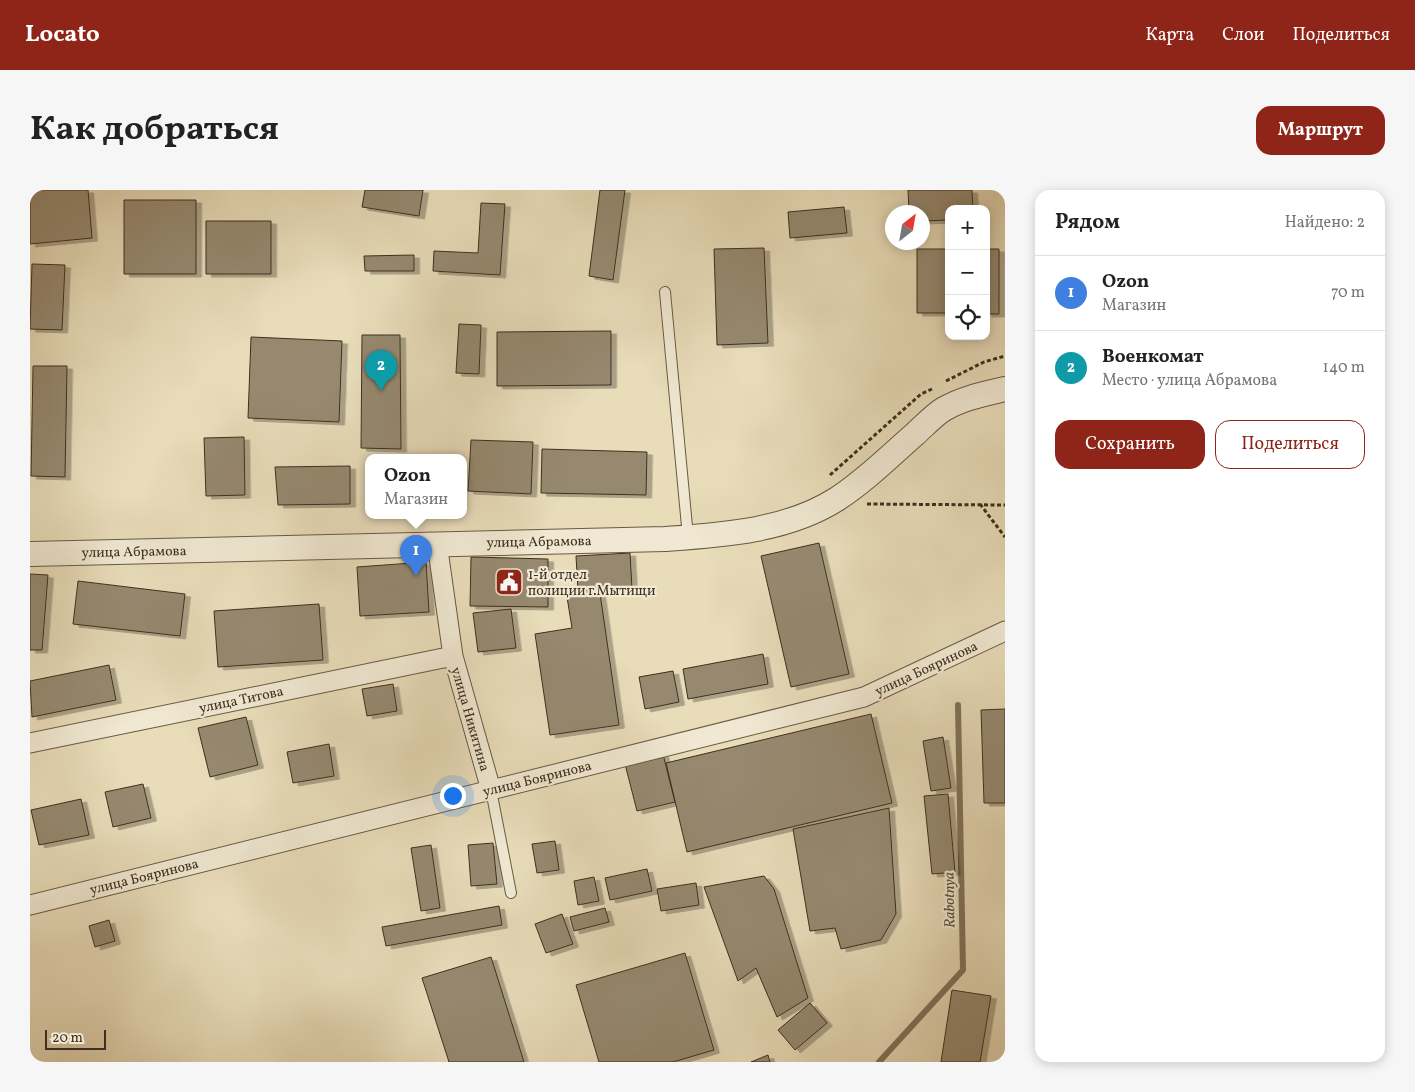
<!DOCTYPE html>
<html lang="ru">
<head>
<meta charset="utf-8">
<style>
	:root { --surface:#fff; --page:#f6f6f6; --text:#222; --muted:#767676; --line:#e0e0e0; --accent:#8f2418 }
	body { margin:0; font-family:Vollkorn,serif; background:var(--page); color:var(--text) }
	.controls { position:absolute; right:15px; top:15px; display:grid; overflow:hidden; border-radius:10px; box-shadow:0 2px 12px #0003 }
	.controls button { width:45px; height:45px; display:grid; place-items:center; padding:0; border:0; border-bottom:1px solid var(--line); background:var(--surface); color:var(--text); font:25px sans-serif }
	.compass { position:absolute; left:855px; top:15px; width:45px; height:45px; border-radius:50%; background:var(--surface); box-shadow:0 2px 12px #0003; rotate:31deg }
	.scale { position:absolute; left:15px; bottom:12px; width:61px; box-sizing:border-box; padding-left:5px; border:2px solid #3e2f1e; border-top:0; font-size:14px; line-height:18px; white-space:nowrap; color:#3e2f1e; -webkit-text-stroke:4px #f0e8d2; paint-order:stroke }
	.you { position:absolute; left:422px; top:605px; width:18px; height:18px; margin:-12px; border:4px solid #fff; border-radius:50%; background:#1a73e8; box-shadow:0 0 0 8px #1a73e833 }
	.badge { display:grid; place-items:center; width:32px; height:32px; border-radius:50%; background:var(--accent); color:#fff; font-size:16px; font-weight:700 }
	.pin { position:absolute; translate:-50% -41px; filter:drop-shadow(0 1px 2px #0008) }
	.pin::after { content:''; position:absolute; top:26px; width:18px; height:15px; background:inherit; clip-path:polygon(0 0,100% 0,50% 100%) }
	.popup { position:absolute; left:335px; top:264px; width:102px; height:65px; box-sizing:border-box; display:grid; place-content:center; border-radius:10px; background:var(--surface); filter:drop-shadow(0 1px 4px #0005); font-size:16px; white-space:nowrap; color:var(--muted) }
	.popup b { font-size:19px; color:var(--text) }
	.popup::after { content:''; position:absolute; left:50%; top:100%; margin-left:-10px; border:10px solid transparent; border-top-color:var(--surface) }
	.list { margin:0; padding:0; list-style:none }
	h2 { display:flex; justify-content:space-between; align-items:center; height:65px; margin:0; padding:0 20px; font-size:21px }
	h2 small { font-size:16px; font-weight:400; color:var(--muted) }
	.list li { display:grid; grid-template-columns:32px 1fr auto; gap:15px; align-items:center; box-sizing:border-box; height:75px; padding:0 20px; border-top:1px solid var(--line) }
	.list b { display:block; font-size:19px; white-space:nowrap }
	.list p { margin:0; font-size:16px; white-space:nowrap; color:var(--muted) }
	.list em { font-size:16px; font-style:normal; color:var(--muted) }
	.actions { display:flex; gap:10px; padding:15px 20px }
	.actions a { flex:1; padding:11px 0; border:1px solid var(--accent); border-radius:15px; text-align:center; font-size:18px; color:var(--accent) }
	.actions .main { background:var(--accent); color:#fff }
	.icon { flex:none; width:28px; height:28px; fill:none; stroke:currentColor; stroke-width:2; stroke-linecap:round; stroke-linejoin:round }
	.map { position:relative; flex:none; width:975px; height:872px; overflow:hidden; border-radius:15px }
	header { display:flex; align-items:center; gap:30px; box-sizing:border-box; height:70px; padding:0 25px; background:var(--accent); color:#fff }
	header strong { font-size:24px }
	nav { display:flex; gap:28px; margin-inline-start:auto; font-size:18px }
	.intro { display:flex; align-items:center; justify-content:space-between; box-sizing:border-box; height:120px; padding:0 30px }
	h1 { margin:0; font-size:35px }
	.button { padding:12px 22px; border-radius:15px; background:var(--accent); color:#fff; font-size:18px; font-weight:700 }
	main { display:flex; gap:30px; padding:0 30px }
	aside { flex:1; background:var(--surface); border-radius:15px; box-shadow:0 2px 12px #0003 }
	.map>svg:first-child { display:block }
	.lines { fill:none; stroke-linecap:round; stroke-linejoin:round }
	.stream { stroke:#81735b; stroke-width:6 }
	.building { fill:#96896f; stroke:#3e2f1e; filter:url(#shadow) }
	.service-casing { stroke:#685a45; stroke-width:12 }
	.minor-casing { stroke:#685a45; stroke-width:21 }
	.tertiary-casing { stroke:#685a45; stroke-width:26 }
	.path { stroke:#3e2f1e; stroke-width:3; stroke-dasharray:4 2.5; stroke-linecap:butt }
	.service { stroke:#f0e8d2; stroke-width:10 }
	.minor { stroke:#f0e8d2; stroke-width:19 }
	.tertiary { stroke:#f0e8d2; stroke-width:24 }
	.labels { text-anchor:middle; stroke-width:4.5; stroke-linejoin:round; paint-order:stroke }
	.street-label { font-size:14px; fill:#3e2f1e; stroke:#f0e8d2 }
	.poi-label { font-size:14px; fill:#3e2f1e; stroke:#f0e8d2; text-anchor:start }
	.water-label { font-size:15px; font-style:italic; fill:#5a4c38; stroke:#f0e8d2 }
</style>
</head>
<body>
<header>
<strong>Locato</strong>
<nav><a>Карта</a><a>Слои</a><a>Поделиться</a></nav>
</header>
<div class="intro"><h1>Как добраться</h1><a class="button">Маршрут</a></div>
<main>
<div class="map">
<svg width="975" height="872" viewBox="0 0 975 872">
	<defs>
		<filter id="shadow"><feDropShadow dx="5.5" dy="3" stdDeviation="0" flood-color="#0004"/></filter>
	</defs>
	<rect width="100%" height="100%" fill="#e8dcb9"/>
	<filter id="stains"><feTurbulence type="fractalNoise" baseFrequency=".004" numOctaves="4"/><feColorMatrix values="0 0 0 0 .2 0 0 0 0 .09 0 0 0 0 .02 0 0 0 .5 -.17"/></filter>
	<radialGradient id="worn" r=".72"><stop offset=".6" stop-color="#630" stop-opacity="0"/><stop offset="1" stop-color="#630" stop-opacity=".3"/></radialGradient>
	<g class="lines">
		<!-- stream -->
		<path class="stream" d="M849 872 933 780 928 515"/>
	</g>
	<!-- building -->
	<path class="building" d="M0 0H58L62 48 0 54Z
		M335 0H393L389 26 332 17Z
		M570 0H595L583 90 559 86Z
		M878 0H942L943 19H919V30L892 31V22H879Z
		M94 10H166V84H94Z
		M451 13 475 14 470 85 403 81 404 61 448 63Z
		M814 17 817 43 760 48 758 22Z
		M176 31H241V84H176Z
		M734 58 738 153 687 155 684 59Z
		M887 59H919V123H887Z
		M956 59H969V124H956Z
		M384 65V81H335L334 66Z
		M2 74 35 75 32 140 0 139Z
		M429 134 451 135 449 184 426 183Z
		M581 141V195L467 196V142Z
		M332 145H370L371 259 331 258Z
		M221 147 312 151 309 232 218 228Z
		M3 176H37L35 287 1 286Z
		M214 247 215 305 176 306 174 248Z
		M441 250 503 252 501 304 438 301Z
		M512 259 617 262 616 305 511 303Z
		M320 276V314L248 315 245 277Z
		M789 353 819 484 761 497 731 366Z
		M600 363 602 399 548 401 546 366Z
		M441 367 518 369V417L440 416Z
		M396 372 399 422 330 426 327 377Z
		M0 384 18 385 12 460H0Z
		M48 391 155 404 150 446 43 434Z
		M570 403 589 535 520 545 505 444 542 438 537 407Z
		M289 414 293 470 188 477 184 421Z
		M481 419 486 458 448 462 443 423Z
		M733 464 738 494 658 509 653 479Z
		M79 475 86 510 2 527 0 491Z
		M643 481 649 512 615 519 609 487Z
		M363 494 367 521 337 526 332 499Z
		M975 519V613H954L951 520Z
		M841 524 862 613 657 662 636 573Z
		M216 527 228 575 180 587 168 538Z
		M913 547 921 598 901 601 893 551Z
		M299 554 304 586 263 593 257 562Z
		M633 564 645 612 607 621 595 574Z
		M113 594 121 628 83 637 75 602Z
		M918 604 925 682 902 684 894 606Z
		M51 609 59 645 9 655 1 620Z
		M859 618 866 724 851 750 811 759 805 738 780 741 763 639Z
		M525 651 529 680 507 683 502 654Z
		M463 653 467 694 441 696 438 655Z
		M401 655 410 718 391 721 381 658Z
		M617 679 622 701 580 710 575 688Z
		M734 686 744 699 778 808 747 827 726 778 708 791 674 697Z
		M564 687 569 711 548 715 544 691Z
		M666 693 669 715 631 721 627 699Z
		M469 716 472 735 356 756 352 737Z
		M575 718 579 732 544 741 540 727Z
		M532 724 543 754 516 763 505 734Z
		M79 730 85 751 65 757 59 736Z
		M655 763 684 860 643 872H569L546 795Z
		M461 767 494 872H419L392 788Z
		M922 800 961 806 950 872H911Z
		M780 813 797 833 765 860 748 840Z
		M738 865 740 872H721Z"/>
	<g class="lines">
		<!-- service casing -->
		<g class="service-casing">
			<path id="service" d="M635 102 658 347
				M461 600 481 703"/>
		</g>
		<!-- minor casing -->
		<g class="minor-casing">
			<path id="minor" d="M407 353 423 466 461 600
				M0 553 423 466
				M0 715 834 507 975 441"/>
		</g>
		<!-- tertiary casing -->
		<g class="tertiary-casing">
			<path id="tertiary" d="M0 364 635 349C692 345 757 341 807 309 835 291 860 266 885 244 894 236 904 225 914 219 933 208 954 204 975 199"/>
		</g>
		<!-- path -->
		<path class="path" d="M916 191 954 172 975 166
			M800 285 891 204 902 199
			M837 314 975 315
			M950 314 975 347"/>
		<!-- service -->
		<use href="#service" class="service"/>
		<!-- minor -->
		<use href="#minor" class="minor"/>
		<!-- tertiary -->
		<use href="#tertiary" class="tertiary"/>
	</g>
	<!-- icons -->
	<defs>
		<g id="civic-square" transform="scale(1.4375)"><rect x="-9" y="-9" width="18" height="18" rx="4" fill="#8f2418" stroke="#f0e8d2"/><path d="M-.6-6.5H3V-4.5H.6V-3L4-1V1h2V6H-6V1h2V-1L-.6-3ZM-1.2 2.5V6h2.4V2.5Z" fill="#fff"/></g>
	</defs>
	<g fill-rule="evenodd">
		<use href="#civic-square" x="479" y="392"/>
	</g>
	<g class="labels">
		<!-- street labels -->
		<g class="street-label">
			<text transform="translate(509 351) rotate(-1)" y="5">улица Абрамова</text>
			<text transform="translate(104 361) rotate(-1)" y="5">улица Абрамова</text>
			<text transform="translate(896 478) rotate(-25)" y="5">улица Бояринова</text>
			<text transform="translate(211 509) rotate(-12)" y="5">улица Титова</text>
			<text transform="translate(441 529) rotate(74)" y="5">улица Никитина</text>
			<text transform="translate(507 588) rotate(-14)" y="5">улица Бояринова</text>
			<text transform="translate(114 686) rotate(-14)" y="5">улица Бояринова</text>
		</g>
		<!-- poi labels -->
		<g class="poi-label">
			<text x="498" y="389">1-й отдел<tspan x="498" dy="16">полиции г.Мытищи</tspan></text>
		</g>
		<!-- water labels -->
		<g class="water-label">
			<text transform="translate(919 710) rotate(-91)" y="5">Rabotnya</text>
		</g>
	</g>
	<rect width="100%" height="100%" filter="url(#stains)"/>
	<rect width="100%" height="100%" fill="url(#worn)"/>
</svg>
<div class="controls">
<button>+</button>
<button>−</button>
<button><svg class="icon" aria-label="locate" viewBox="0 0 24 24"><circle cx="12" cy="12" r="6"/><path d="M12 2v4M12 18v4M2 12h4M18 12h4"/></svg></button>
</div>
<svg class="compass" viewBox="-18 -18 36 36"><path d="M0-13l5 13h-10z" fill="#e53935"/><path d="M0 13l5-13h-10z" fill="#767676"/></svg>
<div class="scale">20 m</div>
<div class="you"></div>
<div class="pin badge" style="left:386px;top:386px;background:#3f7fe0">1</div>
<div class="popup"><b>Ozon</b>Магазин</div>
<div class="pin badge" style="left:351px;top:201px;background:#0f9aa8">2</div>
</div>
<aside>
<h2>Рядом<small>Найдено: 2</small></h2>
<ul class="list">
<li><span class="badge" style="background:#3f7fe0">1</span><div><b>Ozon</b><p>Магазин</p></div><em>70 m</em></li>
<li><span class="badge" style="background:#0f9aa8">2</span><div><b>Военкомат</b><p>Место · улица Абрамова</p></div><em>140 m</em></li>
</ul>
<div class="actions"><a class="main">Сохранить</a><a>Поделиться</a></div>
</aside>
</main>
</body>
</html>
